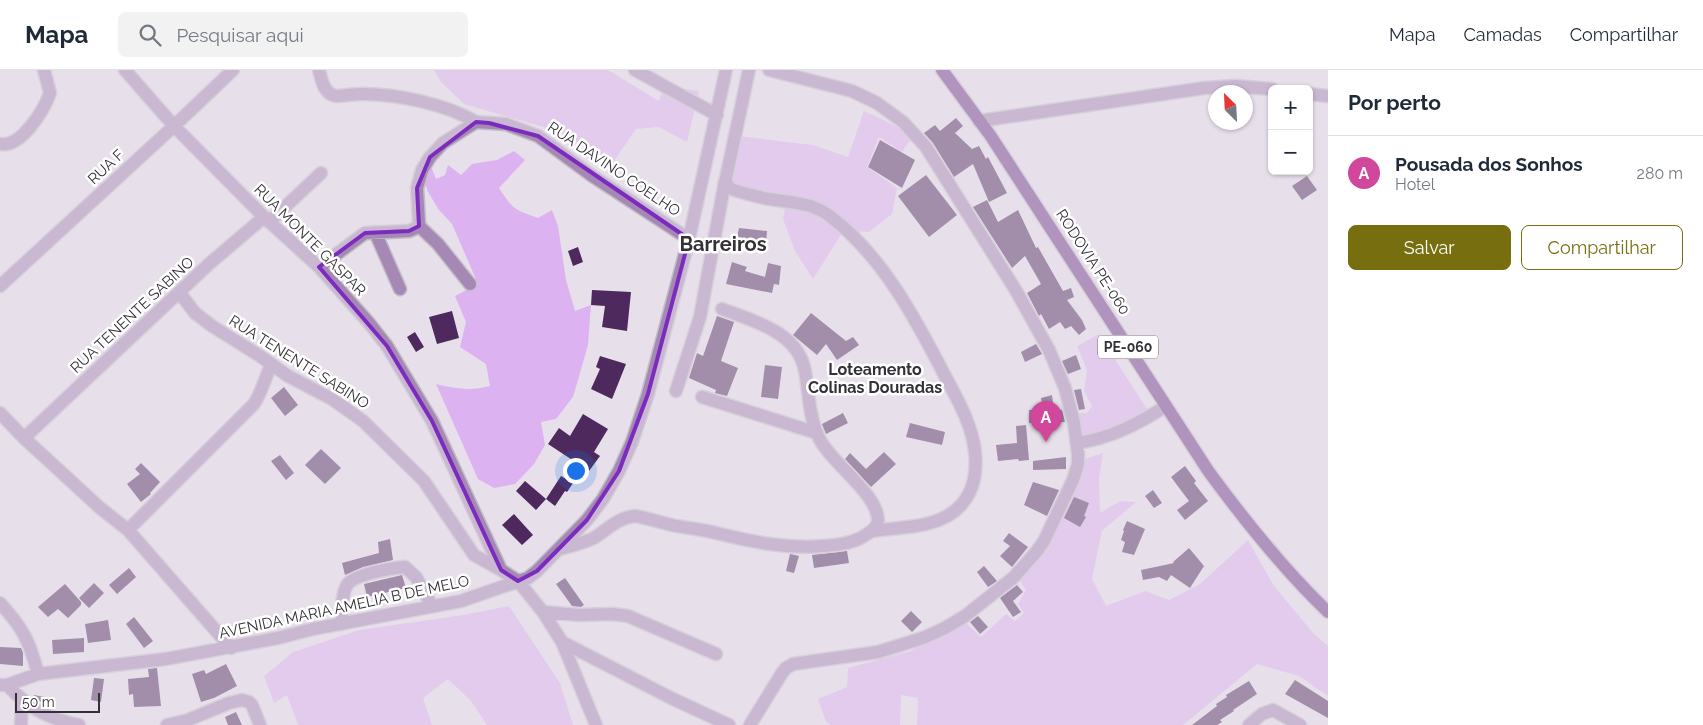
<!DOCTYPE html>
<html lang="pt">
<head>
<meta charset="utf-8">
<style>
	:root { --surface:#fff; --page:#f2f2f3; --text:#1f2937; --muted:#747a83; --line:#e0e1e3; --accent:#776f0f }
	body { margin:0; font-family:Raleway,sans-serif; background:var(--page); color:var(--text) }
	.controls { position:absolute; right:15px; top:15px; display:grid; overflow:hidden; border-radius:8px; box-shadow:0 1px 4px #0004 }
	.controls button { width:45px; height:45px; display:grid; place-items:center; padding:0; border:0; border-bottom:1px solid var(--line); background:var(--surface); color:var(--text); font:25px sans-serif }
	.compass { position:absolute; left:1208px; top:15px; width:45px; height:45px; border-radius:50%; background:var(--surface); box-shadow:0 1px 4px #0004; rotate:336deg }
	.scale { position:absolute; left:15px; bottom:12px; width:85px; box-sizing:border-box; padding-left:5px; border:2px solid #343136; border-top:0; font-size:14px; line-height:18px; white-space:nowrap; color:#343136; -webkit-text-stroke:4px #fff; paint-order:stroke }
	.you { position:absolute; left:575px; top:400px; width:18px; height:18px; margin:-12px; border:4px solid #fff; border-radius:50%; background:#1a73e8; box-shadow:0 0 0 8px #1a73e833 }
	.badge { display:grid; place-items:center; width:32px; height:32px; border-radius:50%; background:var(--accent); color:#fff; font-size:16px; font-weight:700 }
	.pin { position:absolute; translate:-50% -41px; filter:drop-shadow(0 1px 2px #0008) }
	.pin::after { content:''; position:absolute; top:26px; width:18px; height:15px; background:inherit; clip-path:polygon(0 0,100% 0,50% 100%) }
	.list { margin:0; padding:0; list-style:none }
	h2 { display:flex; justify-content:space-between; align-items:center; height:65px; margin:0; padding:0 20px; font-size:21px }
	h2 small { font-size:16px; font-weight:400; color:var(--muted) }
	.list li { display:grid; grid-template-columns:32px 1fr auto; gap:15px; align-items:center; box-sizing:border-box; height:75px; padding:0 20px; border-top:1px solid var(--line) }
	.list b { display:block; font-size:19px; white-space:nowrap }
	.list p { margin:0; font-size:16px; white-space:nowrap; color:var(--muted) }
	.list em { font-size:16px; font-style:normal; color:var(--muted) }
	.actions { display:flex; gap:10px; padding:15px 20px }
	.actions a { flex:1; padding:11px 0; border:1px solid var(--accent); border-radius:8px; text-align:center; font-size:18px; color:var(--accent) }
	.actions .main { background:var(--accent); color:#fff }
	.icon { flex:none; width:28px; height:28px; fill:none; stroke:currentColor; stroke-width:2; stroke-linecap:round; stroke-linejoin:round }
	.map { position:relative; flex:none; width:1328px; height:655px; overflow:hidden }
	header { display:flex; align-items:center; gap:30px; box-sizing:border-box; height:70px; padding:0 25px; background:var(--surface); border-bottom:1px solid var(--line) }
	header strong { font-size:24px }
	nav { display:flex; gap:28px; margin-inline-start:auto; font-size:18px }
	.search { width:350px; height:45px; background:var(--page); display:flex; align-items:center; gap:12px; box-sizing:border-box; padding:0 18px; border-radius:8px; color:var(--muted); font-size:19px }
	main { display:flex }
	aside { flex:1; background:var(--surface) }
	.map>svg:first-child { display:block }
	.green { fill:#ddb2f1 }
	.building { fill:#4e295e }
	.lines { fill:none; stroke-linecap:round; stroke-linejoin:round }
	.minor-casing { stroke:#c3bdc7; stroke-width:15 }
	.major-casing { stroke:#c3bdc7; stroke-width:15 }
	.minor { stroke:#a688b4; stroke-width:12 }
	.major { stroke:#703988; stroke-width:12 }
	.marked { fill:none; stroke:#7b2cbf; stroke-width:4; stroke-linejoin:round }
	.labels { text-anchor:middle; stroke-width:5; stroke-linejoin:round; paint-order:stroke }
	.shield { fill:#fff; stroke:#716f72; stroke-width:1 }
	.shield-label { font-size:14px; font-weight:bold; fill:#343136 }
	.street-label { font-size:15px; fill:#343136; stroke:#fff }
	.neighbourhood-label { font-size:16px; font-weight:bold; fill:#343136; stroke:#fff }
	.district-label { font-size:20px; font-weight:bold; fill:#343136; stroke:#fff }
</style>
</head>
<body>
<header>
<strong>Mapa</strong>
<div class="search"><svg class="icon" aria-label="search" viewBox="0 0 24 24"><circle cx="10" cy="10" r="6"/><path d="M15 15l6 6"/></svg>Pesquisar aqui</div>
<nav><a>Mapa</a><a>Camadas</a><a>Compartilhar</a></nav>
</header>
<main>
<div class="map">
<svg width="1328" height="655" viewBox="0 0 1328 655">
	<rect width="100%" height="100%" fill="#e7e0eb"/>
	<!-- green -->
	<path class="green" d="M434 0H608L659 31 664 16 699 21 687 72 659 57 636 59 612 94 560 62 464 34 441 12Z
		M864 41 888 52 913 66 902 82 879 67 867 97 897 118 892 144 869 162 844 160 813 209 795 181 783 149 787 127 729 114 738 66 813 75 848 87Z
		M514 81 525 90 499 118C513 139 513 139 538 148L552 140 558 156 566 210 575 241 591 235 588 275 573 327 556 349 541 352 545 375 534 394 515 414 494 418 478 409 436 314C455 319 471 321 490 316L486 294 460 277 466 252 455 226 478 214 452 154 439 140 428 122 424 110 430 94 436 109 445 105 448 95 461 105 472 94 497 90Z
		M1099 264 1150 344 1092 368 1082 364 1077 343H1087L1092 336 1084 321 1087 300 1077 276Z
		M1103 383 1099 409 1100 443 1120 431 1136 432 1102 461 1092 509 1106 536 1145 521 1169 530 1200 514 1248 470 1274 516 1313 563 1328 576V626L1299 606 1257 594 1183 655H917L918 628 901 625 900 655H831L826 652 818 629 847 617 848 598 911 581 964 551 981 567 1006 544 1015 551 1024 543 1018 534 1026 520 1018 508 1057 447 1085 389Z
		M509 536 560 613 573 655H487L471 631 448 609 423 628 432 655H298L287 625 274 633 264 606 293 582 359 560 463 545Z"/>
	<!-- building -->
	<path class="building" d="M956 48 963 56 955 63 972 79 979 76 986 89 988 87 1007 123 989 132 973 94 954 107 933 73 924 63 935 55 940 61Z
		M880 70 915 90 902 118 868 97Z
		M926 105 957 145 929 167 898 126Z
		M1307 106 1317 120 1302 130 1292 116Z
		M987 130 998 152 1018 140 1036 178 1038 177 1063 221 1071 218 1074 227 1067 230 1082 250 1086 259 1079 265 1071 256 1065 259 1060 252 1049 259 1041 244 1039 246 1027 223 1041 214 1025 186 1012 198 973 137Z
		M739 158 767 161 766 175 737 167Z
		M578 177 583 192 573 196 568 181Z
		M732 192 747 197 745 201 765 207 768 193 781 196 779 215 774 214 772 223 726 214Z
		M592 220 631 222 627 261 602 257 605 236 591 235Z
		M452 241 459 268 437 274 429 247Z
		M811 243 846 271 853 267 859 275 837 290 826 274 817 285 793 265Z
		M717 246 734 252 721 291 738 298 727 326 715 323 716 320 689 308 697 283 703 286Z
		M415 262 424 277 416 282 407 267Z
		M1036 274 1042 284 1025 292 1021 282Z
		M1076 285 1081 299 1068 304 1062 291Z
		M600 286 626 294 612 329 591 319 600 299 596 297Z
		M765 295 782 297 778 329 761 327Z
		M284 317 298 335 285 346 271 328Z
		M1081 319 1085 339 1079 340 1074 320Z
		M1052 325 1054 340H1062L1065 352 1029 353V340L1043 339 1041 328Z
		M843 343 848 353 826 364 822 354Z
		M583 344 608 359 594 382 600 386 589 401 548 374 559 358 570 366Z
		M910 353 945 362 942 375 906 367Z
		M1026 355 1029 390 1019 391 1018 389 998 391 996 375 1017 373 1016 356Z
		M321 379 341 398 325 414 305 395Z
		M884 382 896 394 871 417 845 389 850 383 866 399Z
		M280 385 294 403 286 410 271 391Z
		M1066 387V399L1033 400V391Z
		M141 393 160 412 150 423 151 424 141 432 127 414 140 404 135 399Z
		M1185 396 1196 411 1194 413 1208 431 1185 450 1177 440 1189 431 1171 407Z
		M561 406 573 413 567 422 565 421 555 436 546 429Z
		M525 411 546 429 536 440 516 421Z
		M1033 412 1059 420 1047 446 1024 435Z
		M1153 420 1162 433 1154 438 1145 426Z
		M1074 427 1089 433 1084 446 1086 447 1080 457 1064 448Z
		M514 444 533 465 522 475 502 455Z
		M1127 451 1145 459 1134 485 1122 482 1125 472 1121 470 1124 461 1123 460Z
		M1009 463 1028 477 1012 497 1000 486 1010 476 1003 471Z
		M390 469 393 490 363 497 345 505 342 493 379 483 378 472Z
		M1189 478 1204 496 1190 518 1171 505 1167 511 1159 507 1143 510 1141 500 1174 493 1173 492Z
		M847 481 849 493 814 498 812 485Z
		M790 484 799 486 794 503 786 501Z
		M984 496 997 511 988 517 977 502Z
		M129 498 136 507 117 524 109 515Z
		M402 505 406 518 367 527 364 514Z
		M565 508 584 535 581 537 572 536 556 514Z
		M94 513 104 523 89 538 79 528Z
		M65 514 81 532V535L68 548 58 539 48 547 38 537Z
		M1017 515 1023 522 1013 531 1021 542 1013 547 1000 528Z
		M911 541 922 552 912 562 901 551Z
		M978 546 988 557 980 564 970 552Z
		M134 547 153 571 144 578 126 554Z
		M108 550 111 570 88 573 85 554Z
		M84 568V582L53 584 52 570Z
		M0 577 21 578 23 583V596L0 594Z
		M226 594 237 616 214 628 201 632 192 604 204 600 206 604Z
		M157 598 161 636 134 637 133 624 129 625 128 609 149 607 148 599Z
		M94 608 104 609 101 632 91 630Z
		M1295 610 1328 631V648L1285 624Z
		M1249 611 1257 624 1233 640 1234 641 1220 650 1222 652 1217 655H1192L1217 636 1216 634 1227 627 1226 625Z
		M34 625 49 628 47 636 34 628Z
		M236 642 242 655H228L225 647Z"/>
	<g class="lines">
		<!-- minor casing -->
		<g class="minor-casing">
			<path id="minor" d="M125 0 174 56 264 147 319 197 369 253 387 276 432 351 501 500 518 511 543 542 562 572 671 628 729 655
				M319 0C322 11 323 22 335 26 344 26 353 24 362 24 397 24 446 34 476 52
				M635 0 717 45
				M749 0 726 108 727 116C733 121 741 122 748 124 755 126 763 128 770 129 792 133 812 132 831 147 882 186 914 246 943 302 956 327 972 353 975 382 977 402 974 421 961 435 940 459 900 457 872 461
				M1309 24 1328 26
				M979 51 1204 18 1235 16 1272 19
				M0 74C21 78 44 40 50 23L44 0
				M269 152 321 103
				M418 155 438 174 470 214
				M375 162 400 219
				M319 197 365 163 409 161 416 158 419 153 417 118 422 100 430 87 443 73 476 52 506 54 538 66 591 105 689 169
				M0 216 174 56 233 0
				M179 222 195 243 212 256 260 286 288 306 332 329 363 351 424 411 474 485 501 500
				M676 321 700 247 725 111
				M702 327 817 363
				M0 343 24 368 99 437 128 460 231 578
				M24 368 209 194 264 147
				M1077 373C1111 368 1138 354 1166 336
				M128 460 253 335C261 325 265 308 271 295
				M560 479C572 476 583 473 594 468 608 459 617 448 635 446 647 448 659 452 672 455 686 458 701 459 716 463 753 472 786 479 824 476 839 475 855 473 867 464 872 461 878 456 878 450 877 423 831 393 819 368 809 347 809 324 805 301 798 262 754 251 722 239
				M0 533C23 558 30 572 38 604
				M543 542 579 545 612 544 628 546 716 584
				M342 554C342 543 341 525 347 515 354 504 392 498 405 497L416 507 432 536
				M562 572 596 655
				M0 615H7L38 604 166 589 278 568 313 559 461 531 528 508 537 501 587 450 603 429 619 401 632 372 648 324 689 169 726 0
				M7 615C29 638 48 649 79 655
				M21 655 22 631
				M167 655 188 650 229 633 242 630 249 632 252 635 260 655
				M750 655 782 603 786 598 793 594 878 582 923 568 945 558 965 546 1014 507 1037 481 1044 471 1073 410 1078 394V384L1074 353 1065 318 1049 280 1015 219 926 77 903 52 877 33 852 21 769 0
				M1249 655 1262 644 1273 640 1300 655"/>
		</g>
		<!-- major casing -->
		<g class="major-casing">
			<path id="major" d="M942 0 990 65 1209 402C1245 451 1284 500 1328 542"/>
		</g>
		<!-- minor -->
		<use href="#minor" class="minor"/>
		<!-- major -->
		<use href="#major" class="major"/>
	</g>
	<!-- marked area -->
	<path d="M0 0H1328V655H0ZM476 52 489 53 538 66 689 169 648 324 619 401 587 450 537 501 518 511 501 500 432 351 387 276 319 197 365 163 409 161 419 156 417 118 430 87Z" fill="#e7e0eb" fill-opacity=".55" fill-rule="evenodd"/>
	<path class="marked" d="M476 52 489 53 538 66 689 169 648 324 619 401 587 450 537 501 518 511 501 500 432 351 387 276 319 197 365 163 409 161 419 156 417 118 430 87Z"/>
	<g class="labels">
		<!-- shield labels -->
		<rect class="shield" x="1098" y="265.5" width="60" height="23" rx="4"/>
		<g class="shield-label">
			<text x="1128" y="282">PE-060</text>
		</g>
		<!-- street labels -->
		<g class="street-label">
			<text transform="translate(106 97) rotate(-43)" y="5">RUA F</text>
			<text transform="translate(614 99) rotate(34)" y="5">RUA DAVINO COELHO</text>
			<text transform="translate(310 170) rotate(45)" y="5">RUA MONTE GASPAR</text>
			<text transform="translate(1093 192) rotate(57)" y="5">RODOVIA PE-060</text>
			<text transform="translate(132 245) rotate(-43)" y="5">RUA TENENTE SABINO</text>
			<text transform="translate(299 292) rotate(32)" y="5">RUA TENENTE SABINO</text>
			<text transform="translate(344 537) rotate(-12)" y="5">AVENIDA MARIA AMELIA B DE MELO</text>
		</g>
		<!-- neighbourhood labels -->
		<g class="neighbourhood-label">
			<text x="875" y="305">Loteamento<tspan x="875" dy="18">Colinas Douradas</tspan></text>
		</g>
		<!-- district labels -->
		<g class="district-label">
			<text x="723" y="181">Barreiros</text>
		</g>
	</g>
</svg>
<div class="controls">
<button>+</button>
<button>−</button>
</div>
<svg class="compass" viewBox="-18 -18 36 36"><path d="M0-13l5 13h-10z" fill="#e53935"/><path d="M0 13l5-13h-10z" fill="#747a83"/></svg>
<div class="scale">50 m</div>
<div class="you"></div>
<div class="pin badge" style="left:1046px;top:372px;background:#d1479c">A</div>
</div>
<aside>
<h2>Por perto<small></small></h2>
<ul class="list">
<li><span class="badge" style="background:#d1479c">A</span><div><b>Pousada dos Sonhos</b><p>Hotel</p></div><em>280 m</em></li>
</ul>
<div class="actions"><a class="main">Salvar</a><a>Compartilhar</a></div>
</aside>
</main>
</body>
</html>
